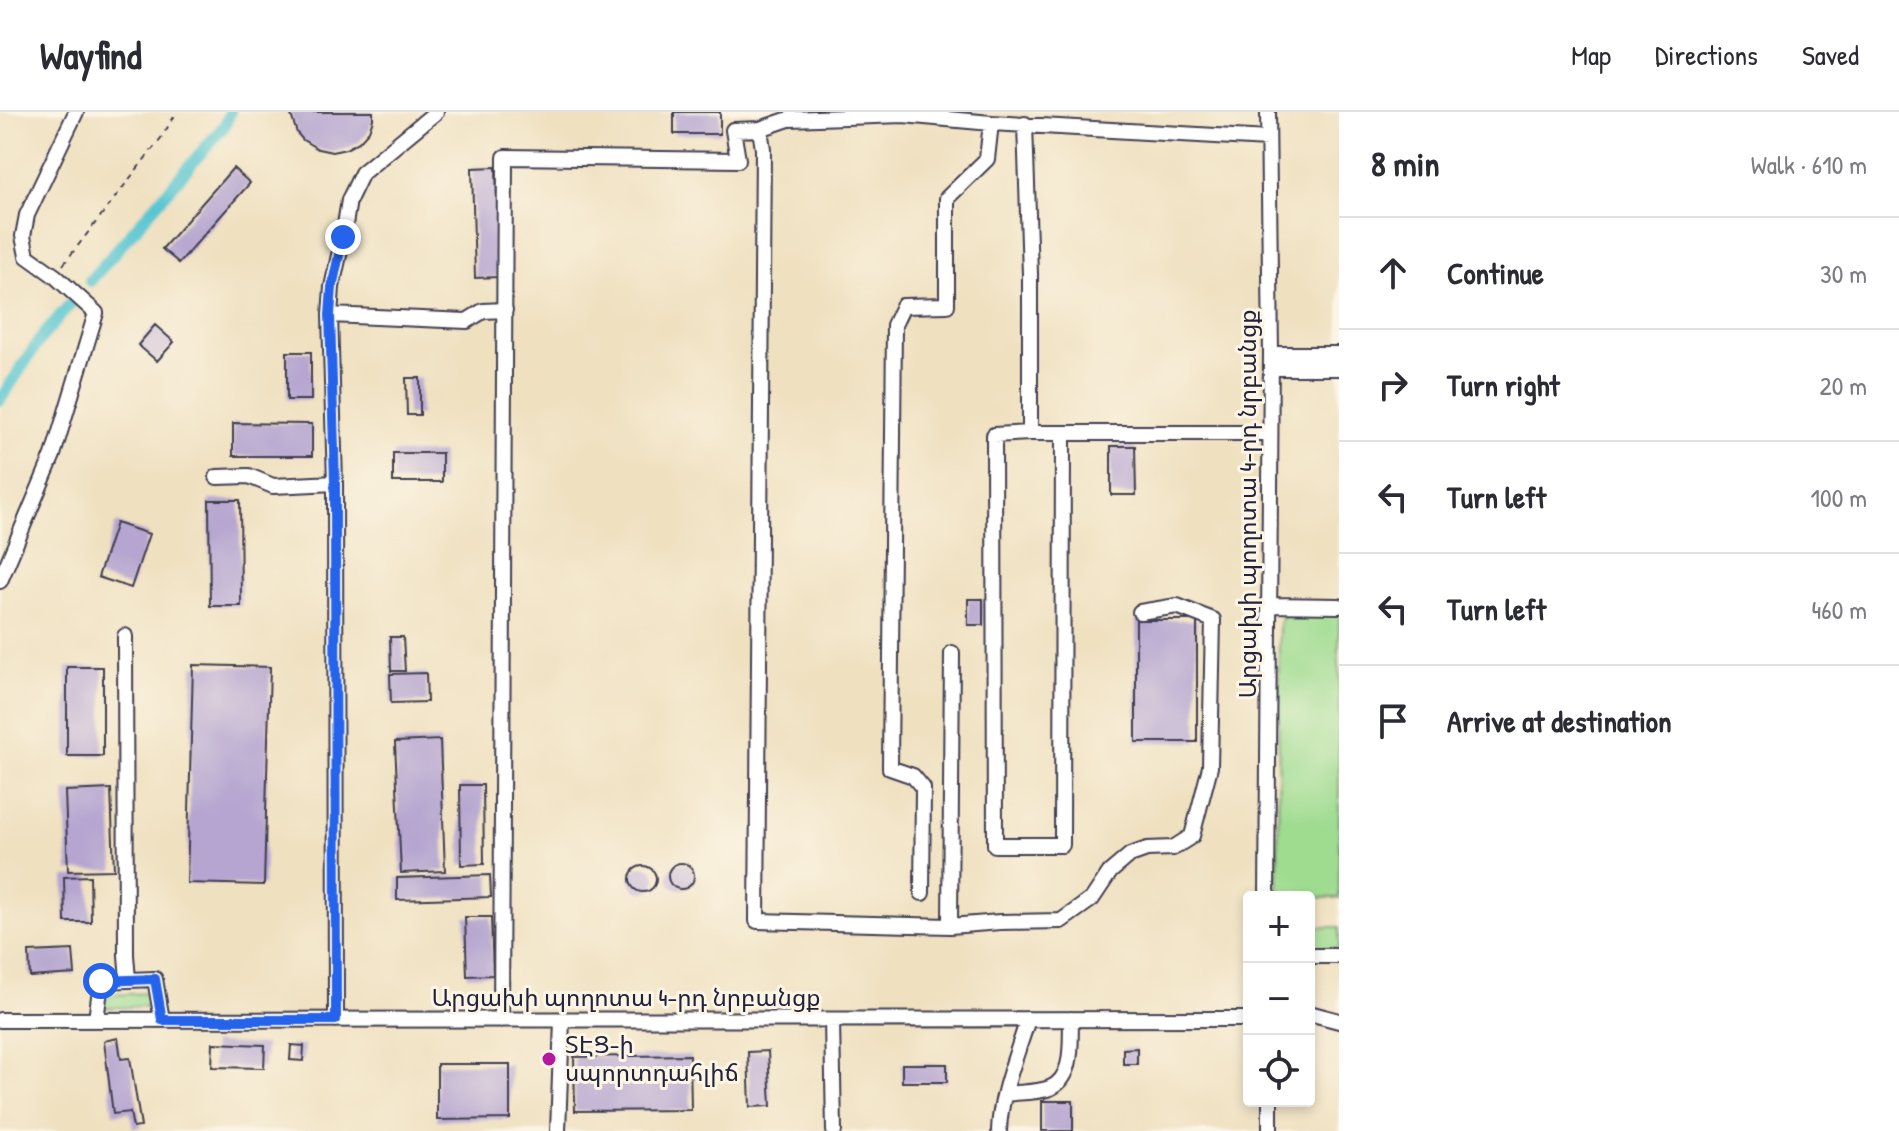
<!DOCTYPE html>
<html lang="en">
<head>
<meta charset="utf-8">
<style>
	:root { --surface:#fff; --page:#f7f7f7; --text:#2b2b33; --muted:#7c7c81; --line:#e1e1e2 }
	body { margin:0; font-family:"Patrick Hand","Noto Sans Armenian",sans-serif; background:var(--page); color:var(--text) }
	.controls { position:absolute; right:24px; bottom:24px; display:grid; overflow:hidden; border-radius:8px; box-shadow:0 4px 12px #0003 }
	.controls button { width:72px; height:72px; display:grid; place-items:center; padding:0; border:0; border-bottom:2px solid var(--line); background:var(--surface); color:var(--text); font:40px sans-serif }
	.stop { position:absolute; width:24px; height:24px; margin:-18px; border:6px solid #2563eb; border-radius:50%; background:#fff }
	.stop.end { background:#2563eb; border-color:#fff; box-shadow:0 2px 8px #0008 }
	.list { margin:0; padding:0; list-style:none }
	h2 { display:flex; justify-content:space-between; align-items:center; height:104px; margin:0; padding:0 32px; font-size:34px }
	h2 small { font-size:26px; font-weight:400; color:var(--muted) }
	.list li { display:grid; grid-template-columns:52px 1fr auto; gap:24px; align-items:center; box-sizing:border-box; height:112px; padding:0 32px; border-top:2px solid var(--line) }
	.list b { display:block; font-size:30px; white-space:nowrap }
	.list em { font-size:26px; font-style:normal; color:var(--muted) }
	.icon { flex:none; width:44px; height:44px; fill:none; stroke:currentColor; stroke-width:2; stroke-linecap:round; stroke-linejoin:round }
	.map { position:relative; flex:none; width:1339px; height:1019px; overflow:hidden }
	header { display:flex; align-items:center; gap:48px; box-sizing:border-box; height:112px; padding:0 40px; background:var(--surface); border-bottom:2px solid var(--line) }
	header strong { font-size:38px }
	nav { display:flex; gap:44px; margin-inline-start:auto; font-size:28px }
	main { display:flex }
	aside { flex:1; background:var(--surface) }
	.map>svg:first-child { display:block }
	.green { fill:#9fdc90; stroke:#607f66; stroke-width:2 }
	.lines { fill:none; stroke-linecap:round; stroke-linejoin:round }
	.canal { stroke:#5ac6d1; stroke-width:12 }
	.building { fill:#b5a5d0 }
	.minor-casing { stroke:#413e4f; stroke-width:18 }
	.path { stroke:#413e4f; stroke-width:2; stroke-dasharray:6 6; stroke-linecap:butt }
	.minor { stroke:#fff; stroke-width:14 }
	.route { stroke:#2563eb; stroke-width:10 }
	.poi-dot { fill:#b5179e; stroke:#fcf5e5; stroke-width:3 }
	.labels { text-anchor:middle; stroke-width:6; stroke-linejoin:round; paint-order:stroke }
	.street-label { font-size:24px; fill:#22223b; stroke:#fcf5e5 }
	.poi-label { font-size:24px; fill:#22223b; stroke:#fcf5e5; text-anchor:start }
</style>
</head>
<body>
<header>
<strong>Wayfind</strong>
<nav><a>Map</a><a>Directions</a><a>Saved</a></nav>
</header>
<main>
<div class="map">
<svg width="1339" height="1019" viewBox="0 0 1339 1019">
	<rect width="100%" height="100%" fill="#fcf5e5"/>
	<filter id="ink" filterUnits="userSpaceOnUse"><feTurbulence type="fractalNoise" baseFrequency=".0125" numOctaves="2"/><feDisplacementMap in="SourceGraphic" scale="16" xChannelSelector="R" yChannelSelector="G"/><feConvolveMatrix kernelMatrix="1 2 1 2 8 2 1 2 1" color-interpolation-filters="sRGB"/></filter>
	<filter id="wash" filterUnits="userSpaceOnUse"><feTurbulence type="fractalNoise" baseFrequency=".006" numOctaves="4" result="noise"/><feDisplacementMap in="SourceGraphic" scale="32" xChannelSelector="R" yChannelSelector="G"/><feGaussianBlur stdDeviation="1.8" result="paint"/><feColorMatrix in="noise" values="0 0 0 0 0 0 0 0 0 0 0 0 0 0 0 0 0 1.4 0 .05"/><feComposite in="paint" operator="in"/></filter>
	<g filter="url(#wash)">
		<rect width="100%" height="100%" fill="#efe0c0"/>
		<!-- green -->
		<path class="green" d="M1289 499 1339 500V786L1278 785 1279 512 1283 504Z
			M1309 815H1339V836H1309Z
			M151 881 153 894 104 896 106 883Z"/>
		<g class="lines">
			<!-- canal -->
			<path class="canal" d="M90 169 225 13 230 0
				M0 288 41 226 71 191"/>
		</g>
		<g id="blocks">
			<!-- building -->
			<path class="building" d="M290 0H373V7L369 19 359 30 346 37 332 40 318 37 303 28 297 21Z
				M674 0H720V22H674Z
				M496 55 499 165 475 166 472 56Z
				M233 56 250 71 179 151 162 137Z
				M155 213 174 230 157 249 138 233Z
				M287 240H311V288H287Z
				M406 266H420V303H407Z
				M233 311 312 312V344H233Z
				M1111 334H1135L1136 383H1111Z
				M393 341H442V370H393Z
				M209 388H240L241 494H210Z
				M116 411 149 422 131 476 98 465Z
				M968 487H983V513H968Z
				M1136 508H1197V630H1136Z
				M390 525H403L405 559H391Z
				M193 553 270 555 264 773 187 771Z
				M67 555H103V644H67Z
				M426 561 427 590 391 591 390 562Z
				M440 628 445 759 401 761 395 630Z
				M460 673H483L484 752 461 753Z
				M111 677 114 758 68 759 65 679Z
				M668 764a13 13 0 1 1 26 0a13 13 0 1 1-26 0Z
				M630 767a13 13 0 1 1 26 0a13 13 0 1 1-26 0Z
				M490 763 491 785 397 788V766Z
				M90 764 91 810H65L64 765Z
				M465 805H491L493 863 467 864Z
				M73 838 75 862 30 865 29 840Z
				M118 926 121 947 130 946 141 1015 133 1016 130 1000 113 1002 104 929Z
				M213 931 265 933 264 956 212 955Z
				M291 933 304 934 303 949 290 948Z
				M1137 936V952H1123V937Z
				M768 939 771 994 750 995 748 940Z
				M690 943 691 998 575 999 574 945Z
				M437 952H510V1007L437 1008Z
				M902 952H947V970H902Z
				M1042 989H1073V1019H1042Z"/>
		</g>
	</g>
	<g filter="url(#ink)">
		<use href="#blocks" fill-opacity="0" stroke="#413e4f" stroke-width="2"/>
		<g class="lines">
			<!-- minor casing -->
			<g class="minor-casing">
				<path id="minor" d="M1025 12 1030 162V321L994 323 995 733H1062L1063 321
					M760 17 763 37 757 809 950 814 952 541
					M330 203 332 175 343 125 349 88 362 61 436 0
					M1271 242H1339
					M1271 256H1339
					M1030 321H1270
					M217 365 249 364 273 374 335 371
					M0 469 53 343 96 201 55 164 27 144 23 124 27 103 76 0
					M1270 493 1339 494
					M125 524 126 843 128 868
					M922 781 923 676 913 664 890 656 894 213 903 194 947 193V86L987 47 991 11
					M1267 785 1271 242 1268 0
					M950 814 1000 810 1061 809 1092 787 1110 760 1130 743 1147 737 1173 736 1192 724 1210 655 1213 508 1177 494 1140 500
					M1309 844H1339
					M1309 901 1339 909
					M0 908 1244 907
					M96 908 101 869 155 867 162 908
					M336 908 335 371 330 203 467 209 483 199 505 198
					M501 908 505 45 738 48 733 18 760 17 789 7 903 3 991 11 1268 27
					M832 908 834 1019
					M1006 982C1019 980 1037 981 1050 976 1075 965 1070 930 1071 907
					M558 1019 562 908
					M999 1019C1000 982 1017 943 1028 907
					M1270 1019V989"/>
			</g>
			<!-- path -->
			<path class="path" d="M63 153 161 26 177 0"/>
			<!-- minor -->
			<use href="#minor" class="minor"/>
		</g>
	</g>
	<g class="lines" filter="url(#ink)">
		<!-- route -->
		<path class="route" d="M101 869 155 867 162 908H336L335 371 330 203 332 175 343 125"/>
	</g>
	<!-- markers -->
	<circle class="poi-dot" cx="549" cy="947" r="8"/>
	<g class="labels">
		<!-- street labels -->
		<g class="street-label">
			<text transform="translate(1248 392) rotate(-90)" y="8">Արցախի պողոտա 4-րդ նրբանցք</text>
			<text x="626" y="894">Արցախի պողոտա 4-րդ նրբանցք</text>
		</g>
		<!-- poi labels -->
		<g class="poi-label">
			<text x="565" y="941">ՏԷՑ-ի<tspan x="565" dy="28">սպորտդահլիճ</tspan></text>
		</g>
	</g>
</svg>
<div class="controls">
<button>+</button>
<button>−</button>
<button><svg class="icon" aria-label="locate" viewBox="0 0 24 24"><circle cx="12" cy="12" r="6"/><path d="M12 2v4M12 18v4M2 12h4M18 12h4"/></svg></button>
</div>
<div class="stop" style="left:101px;top:869px"></div>
<div class="stop end" style="left:343px;top:125px"></div>
</div>
<aside>
<h2>8 min<small>Walk · 610 m</small></h2>
<ul class="list">
<li><svg class="icon" aria-label="ahead" viewBox="0 0 24 24"><path d="M12 20V5M6 11l6-6 6 6"/></svg><div><b>Continue</b></div><em>30 m</em></li>
<li><svg class="icon" aria-label="right" viewBox="0 0 24 24"><path d="M7 20v-9h11M14 6l5 5-5 5"/></svg><div><b>Turn right</b></div><em>20 m</em></li>
<li><svg class="icon" aria-label="left" viewBox="0 0 24 24"><path d="M17 20v-9H6M10 6l-5 5 5 5"/></svg><div><b>Turn left</b></div><em>100 m</em></li>
<li><svg class="icon" aria-label="left" viewBox="0 0 24 24"><path d="M17 20v-9H6M10 6l-5 5 5 5"/></svg><div><b>Turn left</b></div><em>460 m</em></li>
<li><svg class="icon" aria-label="arrive" viewBox="0 0 24 24"><path d="M6 21V4h12l-3 4 3 4H6"/></svg><div><b>Arrive at destination</b></div></li>
</ul>
</aside>
</main>
</body>
</html>
